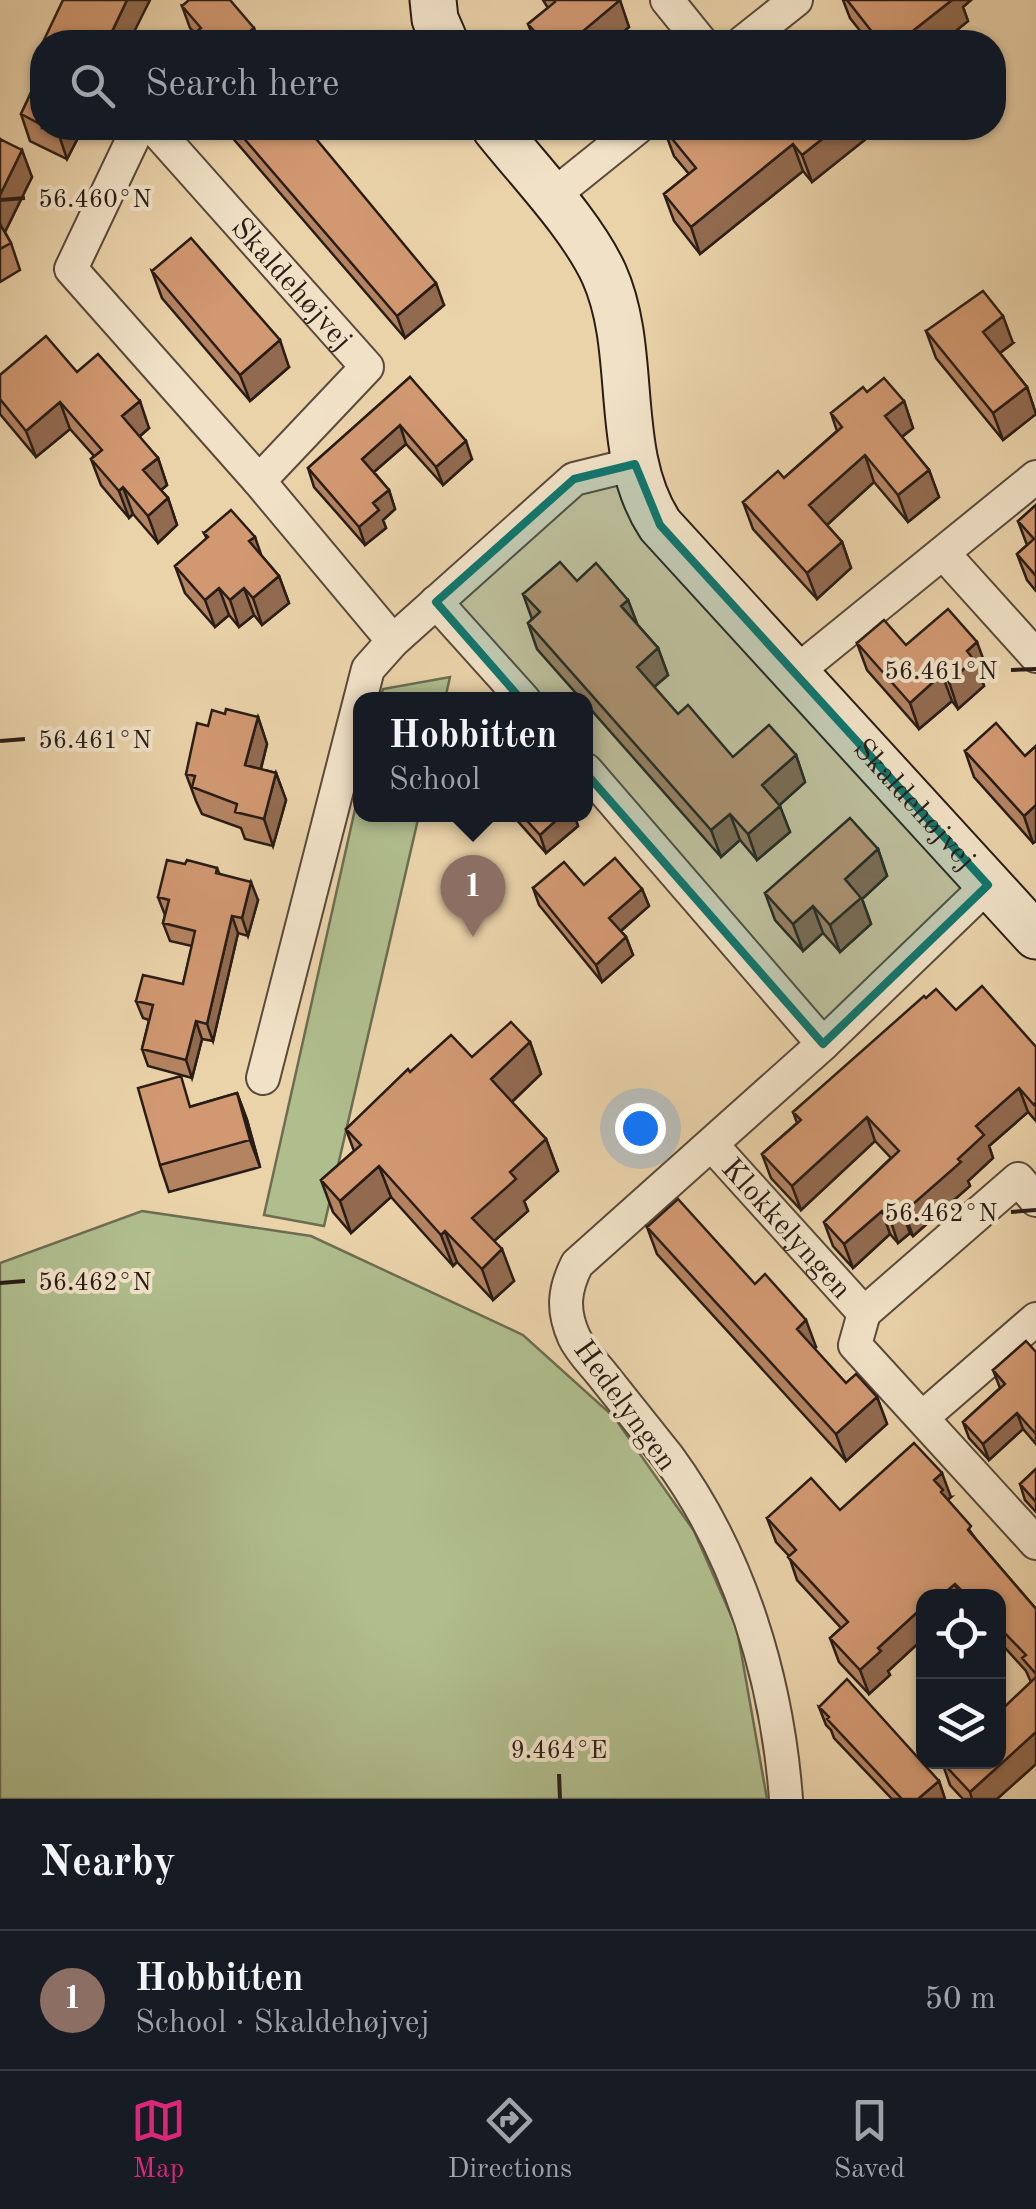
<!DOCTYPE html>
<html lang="en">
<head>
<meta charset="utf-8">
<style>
	:root { --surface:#171b24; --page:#242831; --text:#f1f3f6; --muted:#9ea1a6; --line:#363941; --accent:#db2777 }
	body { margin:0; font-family:"Old Standard TT",serif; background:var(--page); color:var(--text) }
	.controls { position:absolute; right:30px; bottom:30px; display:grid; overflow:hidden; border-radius:20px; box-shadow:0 2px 8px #0004 }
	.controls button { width:90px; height:90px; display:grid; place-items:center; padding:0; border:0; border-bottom:2px solid var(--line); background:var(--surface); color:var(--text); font:50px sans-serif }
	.you { position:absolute; left:640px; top:1128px; width:35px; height:35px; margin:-25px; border:8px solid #fff; border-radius:50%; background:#1a73e8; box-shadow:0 0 0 15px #1a73e833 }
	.badge { display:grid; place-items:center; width:65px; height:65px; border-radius:50%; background:var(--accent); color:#fff; font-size:32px; font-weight:700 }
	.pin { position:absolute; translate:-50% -82px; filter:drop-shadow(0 2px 5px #0008) }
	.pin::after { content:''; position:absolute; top:52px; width:35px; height:30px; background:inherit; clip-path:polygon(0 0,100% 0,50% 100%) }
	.popup { position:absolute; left:353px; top:692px; width:240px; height:130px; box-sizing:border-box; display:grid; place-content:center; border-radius:20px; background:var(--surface); filter:drop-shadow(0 2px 8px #0005); font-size:32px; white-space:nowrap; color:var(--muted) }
	.popup b { font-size:38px; color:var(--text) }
	.popup::after { content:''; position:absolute; left:50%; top:100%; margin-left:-20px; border:20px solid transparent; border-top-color:var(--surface) }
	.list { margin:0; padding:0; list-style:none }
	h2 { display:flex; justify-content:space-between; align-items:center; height:130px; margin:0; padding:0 40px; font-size:42px }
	h2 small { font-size:32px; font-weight:400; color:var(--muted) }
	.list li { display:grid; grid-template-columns:65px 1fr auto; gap:30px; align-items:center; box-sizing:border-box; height:140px; padding:0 40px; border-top:2px solid var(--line) }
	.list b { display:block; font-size:38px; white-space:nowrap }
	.list p { margin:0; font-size:32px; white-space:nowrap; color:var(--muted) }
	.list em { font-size:32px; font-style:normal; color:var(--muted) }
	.icon { flex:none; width:55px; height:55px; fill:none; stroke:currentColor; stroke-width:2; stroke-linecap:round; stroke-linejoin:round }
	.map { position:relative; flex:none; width:1036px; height:1799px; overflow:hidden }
	.search { position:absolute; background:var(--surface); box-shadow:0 2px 8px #0004; left:30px; right:30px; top:30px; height:110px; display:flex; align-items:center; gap:25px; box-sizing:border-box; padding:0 35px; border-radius:40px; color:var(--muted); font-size:38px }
	.sheet { height:270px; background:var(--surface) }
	nav { display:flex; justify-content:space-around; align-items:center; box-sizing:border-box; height:140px; border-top:2px solid var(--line); background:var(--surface); font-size:28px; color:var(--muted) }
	nav a { display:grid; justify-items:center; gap:5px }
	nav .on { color:var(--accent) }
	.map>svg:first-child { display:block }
	.green { fill:#b0bd8d; stroke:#6c6d52; stroke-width:2.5 }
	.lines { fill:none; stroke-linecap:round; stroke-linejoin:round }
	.street-casing { stroke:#594a3c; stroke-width:36 }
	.secondary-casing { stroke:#291d17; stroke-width:49 }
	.street { stroke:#f1e2c7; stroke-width:32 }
	.secondary { stroke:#f1e2c7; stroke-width:45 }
	.wall { fill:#b48361; stroke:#291d17; stroke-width:2.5 }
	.shaded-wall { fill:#926a4f; stroke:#291d17; stroke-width:2.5 }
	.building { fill:#d19871; stroke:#291d17; stroke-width:2.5 }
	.marked { fill:#0f766e; fill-opacity:0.2; stroke:#0f766e; stroke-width:8; stroke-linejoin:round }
	.ticks { fill:none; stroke:#291d17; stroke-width:4 }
	.labels { text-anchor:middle; stroke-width:8; stroke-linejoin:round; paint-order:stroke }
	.street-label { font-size:30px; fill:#291d17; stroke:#f1e2c7 }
	.ticks-label { font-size:25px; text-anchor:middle; fill:#291d17; stroke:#f1e2c7; stroke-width:8; stroke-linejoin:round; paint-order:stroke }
</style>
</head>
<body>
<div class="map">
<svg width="1036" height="1799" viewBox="0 0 1036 1799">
	<rect width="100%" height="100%" fill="#ead2a9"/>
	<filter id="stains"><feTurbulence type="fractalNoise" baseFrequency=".002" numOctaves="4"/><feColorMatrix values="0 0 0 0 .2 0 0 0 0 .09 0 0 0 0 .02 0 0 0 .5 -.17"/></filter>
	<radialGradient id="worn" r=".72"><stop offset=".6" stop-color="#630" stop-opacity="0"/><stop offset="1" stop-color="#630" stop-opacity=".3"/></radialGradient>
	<!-- green -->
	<path class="green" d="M450 677 445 699H380L383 689Z
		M360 787V814L419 815 324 1226 264 1215Z
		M142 1211 311 1236 523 1335 614 1417 694 1531 737 1629 767 1799H0V1263Z"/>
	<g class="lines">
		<!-- street casing -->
		<g class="street-casing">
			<g id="street">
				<path d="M667 0 701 42"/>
				<path d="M743 42 796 0"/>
				<path d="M138 128 71 269 259 481 393 641"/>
				<path id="s1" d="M154 128 367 367 259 481"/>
				<path d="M550 198 637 128"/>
				<path d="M943 553 1036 656"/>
				<path d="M436 602 524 700"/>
				<path d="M796 672 1036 477"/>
				<path d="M586 770 823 1044"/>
				<path d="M263 1078 368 669 393 641 574 479 635 464"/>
				<path id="s2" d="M712 1145 864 1313 855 1345 1036 1543"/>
				<path d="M864 1313 1018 1179 1036 1200"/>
				<path d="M923 1417 1036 1319"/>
				<path d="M786 1799C777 1679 740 1555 668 1457 646 1429 623 1401 601 1373 592 1362 580 1350 574 1337 562 1310 564 1290 577 1264L823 1044 988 885"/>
			</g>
		</g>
		<!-- secondary casing -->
		<g class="secondary-casing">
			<g id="secondary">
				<path d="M433 0 435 19 445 42"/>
				<path id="s3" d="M495 128C529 171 581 224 604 274 639 352 612 452 660 525L1036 936"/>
			</g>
		</g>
		<!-- street -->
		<use href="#street" class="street"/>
		<!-- secondary -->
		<use href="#secondary" class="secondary"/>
	</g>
	<!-- wall -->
	<path class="wall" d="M543 0H619L629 27 611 42H535L528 24 548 8Z
		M843 0H971L963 7 968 21 942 42H869L850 18Z
		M182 6 259 42 195 33 190 28Z
		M42 69V128H83L67 159 30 141 21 114Z
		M224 128H307L444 305 405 338Z
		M664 129 872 134 812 182 803 171 700 254 674 221 664 194 689 174 674 156Z
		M0 139 32 177 5 232 11 243 20 270 0 282Z
		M152 271 289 367 250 401 162 298Z
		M926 331 1013 343 1000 353 1027 387 1036 414 1003 440 936 358Z
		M77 372 149 428 139 437 158 458 167 485 161 490 168 498 177 525 158 543 133 514 129 518 101 485 91 459 94 456 70 429 36 457 0 414V375Z
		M410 377 472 459 443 485 406 444 374 472 389 490 395 509 383 520 386 528 365 545 314 487 308 468Z
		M867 392 904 401 913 428 902 437 929 470 939 497 908 522 874 482 827 525 842 542 851 568 817 599 753 529 743 502 784 478 837 431 831 413Z
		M1036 505V591L1027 580 1017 554 1027 545 1018 521Z
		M204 533 262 556 279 576 289 603 262 625 254 615 239 627 229 615 215 627 185 593 175 566 207 539Z
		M577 581 628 600 637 624 658 648 668 675 654 687 678 714 733 757 796 755 805 782 779 805 790 832 757 860 740 840 721 857 586 704V700H582L537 649 528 623 532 619 523 594Z
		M857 643 906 645 987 669 980 675 984 686 958 709 952 701 919 729 867 670Z
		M225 714 258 717 267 744 261 769 276 773 286 800 273 846 245 839 241 828 202 814 196 801 186 774 208 726Z
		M1036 746V841L1033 843 974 777 965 751 1025 756Z
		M498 814H574L578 826 546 853 514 817 503 820Z
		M878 849 887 876 862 899 871 924 840 952 823 933 803 951 775 920 765 893Z
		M217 868 219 873 258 900 248 936 238 933 213 1041 202 1039 192 1078 148 1066 142 1049 149 1020 143 1018 136 1001 183 984 192 946 170 941 163 923 165 915 158 897Z
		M584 885 642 889 649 906 621 931 626 937 633 955 602 982 539 905 533 888Z
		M926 998 956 1010 1036 1047V1121L1028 1112 989 1146 993 1158 968 1181 970 1186 913 1236 910 1233 898 1243 890 1234 853 1268 833 1246 824 1222 891 1158 875 1141 801 1210 771 1178 762 1154 797 1123 793 1112Z
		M530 1042 541 1074 512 1102 546 1139 558 1171 524 1201 528 1211 494 1241 514 1281 493 1300 457 1262 453 1266 391 1197 351 1233 333 1212 321 1180 354 1151 346 1129 410 1072Z
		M237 1093 247 1120 260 1167 169 1192 160 1165 192 1106Z
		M647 1227 755 1284 816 1347 814 1349 846 1383 877 1397 887 1424 846 1461 657 1254Z
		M1036 1352V1444L1023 1429 989 1460 969 1438 963 1422 1000 1388 993 1370Z
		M1036 1469V1512L1025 1500 1020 1484Z
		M951 1497 947 1500 976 1539 1036 1609V1764L997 1799H963L950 1785 942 1762H998L1031 1682 1026 1671 998 1640V1596H924V1638L888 1671 890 1675 869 1694 839 1662 830 1638 841 1628 797 1580 789 1556 776 1542 767 1518Z
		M819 1707 939 1781 945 1799H892L834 1738 831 1730 826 1725Z"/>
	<!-- shaded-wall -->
	<path class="shaded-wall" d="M127 0H150L129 42H107Z
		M620 0 629 27 611 42H587L583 31Z
		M952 0H971L963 7 968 21 942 42H919L914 30Z
		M254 28 259 42H236Z
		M60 128H83L67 159 58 132Z
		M836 128H870L872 134 812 182 802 155Z
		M793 144 803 171 700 254 691 227Z
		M22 150 32 177 2 238 0 232V195Z
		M436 283 444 305 405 338 397 316Z
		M1003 316 1013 343 992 359 983 332Z
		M280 340 289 367 250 401 240 375Z
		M1027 387 1036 414 1003 440 993 413Z
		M140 401 149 428 132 443 122 416Z
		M904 401 913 428 895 442 885 416Z
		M60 402 70 429 36 457 26 431Z
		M400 425 406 444 368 477 362 459Z
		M466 441 472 459 443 485 436 467Z
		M865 455 874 482 819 532 809 505Z
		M158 458 167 485 153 497 143 470Z
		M929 470 939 497 908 522 898 495Z
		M123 487 133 514 129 518 119 491Z
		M389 490 395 509 383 520 386 528 365 545 359 527 373 503Z
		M168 498 177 525 158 543 148 516Z
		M255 537 264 563 249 541Z
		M842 542 851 568 817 599 807 573Z
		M279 576 289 603 262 625 253 598Z
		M219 588 229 615 215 627 205 600Z
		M244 588 254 615 239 627 230 600Z
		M628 600 638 626 621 606Z
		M977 642 987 669 980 675 984 686 958 709 949 682 967 651Z
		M658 648 668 675 646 694 637 667Z
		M942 674 952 701 919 729 910 703Z
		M258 717 267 744 255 791 245 765Z
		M796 755 805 782 772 812 762 785Z
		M276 773 286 800 273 846 264 819Z
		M1036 805V841L1033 843 1024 816Z
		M780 806 790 832 757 860 748 834Z
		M563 814H574L578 826 546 853 540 835Z
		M730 814 740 840 721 857 711 830Z
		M878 849 887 876 862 899 871 924 840 952 830 925 845 879Z
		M251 882 258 900 248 936 242 918Z
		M642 889 649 906 616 935 609 918Z
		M813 906 823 933 803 951 793 924Z
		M232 916 238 933 213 1041 207 1024Z
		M626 937 633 955 602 982 596 965Z
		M196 1021 202 1039 192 1078 186 1060Z
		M530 1042 541 1074 503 1110 491 1079Z
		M1019 1088 1028 1112 989 1146 993 1158 968 1181 970 1186 913 1236 904 1212 958 1159 976 1126Z
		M237 1093 247 1120 260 1167 250 1140Z
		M867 1117 875 1141 801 1210 792 1186Z
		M546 1139 558 1171 524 1201 528 1211 484 1250 472 1218 510 1172Z
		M379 1166 391 1197 351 1233 340 1201Z
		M901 1209 910 1233 898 1243 890 1219Z
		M882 1211 890 1234 853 1268 844 1244Z
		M445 1231 457 1262 453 1266 441 1235Z
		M502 1249 514 1281 493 1300 482 1269Z
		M806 1320 816 1347 806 1356 797 1329Z
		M877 1397 887 1424 846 1461 836 1434Z
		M1017 1413 1023 1429 989 1460 983 1444Z
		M942 1473 951 1497 944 1503 934 1480Z
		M955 1584 960 1596H941Z
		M924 1606V1638L888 1671 890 1675 869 1694 860 1670 878 1648Z
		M1036 1732V1764L997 1799H972L970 1792Z
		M939 1781 945 1799H918Z"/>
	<!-- building -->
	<path class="building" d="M63 0H127L107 42H43Z
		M189 0H230L254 28 236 42H184L201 28 182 6Z
		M554 0H620L583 31 593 42H544L528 24 555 2Z
		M847 0H952L914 30 922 40 919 42H880Z
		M42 69V125L21 114Z
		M235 128H307L436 283 397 316Z
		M666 128H836L802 155 793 144 691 227 664 194 696 168 664 129Z
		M0 139 22 150 0 195Z
		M0 224 11 243 0 249Z
		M191 238 280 340 240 375 152 271Z
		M983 291 1003 316 983 332 1027 387 993 413 926 331Z
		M46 336 77 372 98 354 140 401 122 416 158 458 143 470 168 498 148 516 123 487 119 491 91 459 102 450 60 402 26 431 0 399V375Z
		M410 377 466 441 436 467 400 425 362 459 389 490 373 503 379 510 359 527 308 468Z
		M884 378 904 401 885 416 929 470 898 495 865 455 809 505 842 542 807 573 743 502 778 471 784 478 842 427 831 413 863 387 867 392Z
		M1036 505V576L1017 554 1034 539 1018 521Z
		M231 510 255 537 249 541 279 576 253 598 244 588 230 600 219 588 205 600 175 566 208 537 204 533Z
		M560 562 577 581 596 563 628 600 621 606 658 648 637 667 678 714 688 705 733 757 769 725 796 755 762 785 780 806 748 834 730 814 711 830 528 623 540 612 523 594Z
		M948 609 977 642 967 651 974 660 949 682 942 674 910 703 857 643 884 620 906 645Z
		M226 709 258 717 245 765 276 773 264 819 235 812 237 804 192 787 195 776 186 774 197 723 208 726 212 710 225 714Z
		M996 723 1025 756 1036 746V805L1024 816 965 751Z
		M521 814H563L540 835Z
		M850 818 878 849 845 879 861 898 830 925 813 906 793 924 765 893Z
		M615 858 642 889 609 918 626 937 596 965 533 888 564 862 584 885Z
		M167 860 185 864 187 860 217 868 216 873 251 882 242 918 232 916 207 1024 196 1021 186 1060 142 1049 153 1005 136 1001 143 975 183 984 195 931 163 923 169 900 158 897Z
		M982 986 1036 1047V1102L1034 1105 1019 1088 976 1126 984 1135 958 1159 961 1162 904 1212 901 1209 890 1219 882 1211 844 1244 824 1222 899 1151 867 1117 792 1186 762 1154 801 1120 793 1112 924 996 926 998 936 989 956 1010Z
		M511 1022 530 1042 491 1079 546 1139 510 1172 516 1179 472 1218 502 1249 482 1269 445 1231 441 1235 379 1166 340 1201 321 1180 361 1145 346 1129 408 1069 410 1072 451 1035 472 1057Z
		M181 1076 190 1107 237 1093 250 1140 160 1165 138 1088Z
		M678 1199 755 1284 765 1274 806 1320 797 1329 846 1383 856 1374 877 1397 836 1434 647 1227Z
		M1026 1341 1036 1352V1434L1017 1413 983 1444 963 1422 1005 1384 993 1370Z
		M914 1443 942 1473 934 1480 943 1490 941 1492 971 1526 968 1530 1036 1609V1674L1022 1658 1026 1655 998 1626V1596H967L955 1584 941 1596H924V1606L878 1648 881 1651 860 1670 830 1638 848 1622 788 1557 796 1550 767 1518 811 1478 840 1510Z
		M1036 1469V1502L1020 1484Z
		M1036 1677V1732L970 1792 942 1762H998V1713Z
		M847 1679 939 1781 918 1799H902L827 1719 829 1717 819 1707Z"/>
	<!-- marked area -->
	<path class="marked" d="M635 464 660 525 988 885 823 1044 436 602 574 479Z"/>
	<!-- ticks -->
	<path class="ticks" d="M0 200 25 198M1011 670 1036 669M0 741 25 739M1011 1212 1036 1210M0 1283 25 1281M559 1774 560 1799"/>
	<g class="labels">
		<!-- street labels -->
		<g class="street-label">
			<text dy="10" stroke="none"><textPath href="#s1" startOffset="208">Skaldehøjvej</textPath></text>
			<text dy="10" stroke="none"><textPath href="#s3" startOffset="820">Skaldehøjvej</textPath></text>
			<text dy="10" stroke="none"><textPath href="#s2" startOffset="112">Klokkelyngen</textPath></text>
			<text transform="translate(626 1405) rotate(54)" y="10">Hedelyngen</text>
		</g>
	</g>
	<g class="ticks-label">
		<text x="95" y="207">56.460°N</text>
		<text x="941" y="679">56.461°N</text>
		<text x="95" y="748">56.461°N</text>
		<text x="941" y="1221">56.462°N</text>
		<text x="95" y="1290">56.462°N</text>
		<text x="559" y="1758">9.464°E</text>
	</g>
	<rect width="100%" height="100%" filter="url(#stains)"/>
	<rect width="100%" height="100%" fill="url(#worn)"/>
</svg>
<div class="controls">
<button><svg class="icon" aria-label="locate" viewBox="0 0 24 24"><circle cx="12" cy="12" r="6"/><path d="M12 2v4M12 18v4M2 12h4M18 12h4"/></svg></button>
<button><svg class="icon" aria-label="layers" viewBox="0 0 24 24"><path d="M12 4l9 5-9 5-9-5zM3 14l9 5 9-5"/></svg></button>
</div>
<div class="you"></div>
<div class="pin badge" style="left:473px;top:937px;background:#8d6e63">1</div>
<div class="popup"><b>Hobbitten</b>School</div>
<div class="search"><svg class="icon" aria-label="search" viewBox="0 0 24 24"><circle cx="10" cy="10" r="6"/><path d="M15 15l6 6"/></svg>Search here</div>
</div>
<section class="sheet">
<h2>Nearby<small></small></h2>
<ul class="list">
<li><span class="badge" style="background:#8d6e63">1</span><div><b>Hobbitten</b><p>School · Skaldehøjvej</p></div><em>50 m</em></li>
</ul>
</section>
<nav>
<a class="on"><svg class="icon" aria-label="map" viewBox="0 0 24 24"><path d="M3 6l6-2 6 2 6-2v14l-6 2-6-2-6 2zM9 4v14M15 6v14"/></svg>Map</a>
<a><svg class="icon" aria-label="directions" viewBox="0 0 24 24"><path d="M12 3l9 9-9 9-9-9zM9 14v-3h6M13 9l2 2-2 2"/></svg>Directions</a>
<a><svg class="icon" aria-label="saved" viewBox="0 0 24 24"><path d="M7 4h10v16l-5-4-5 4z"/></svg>Saved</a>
</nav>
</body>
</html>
